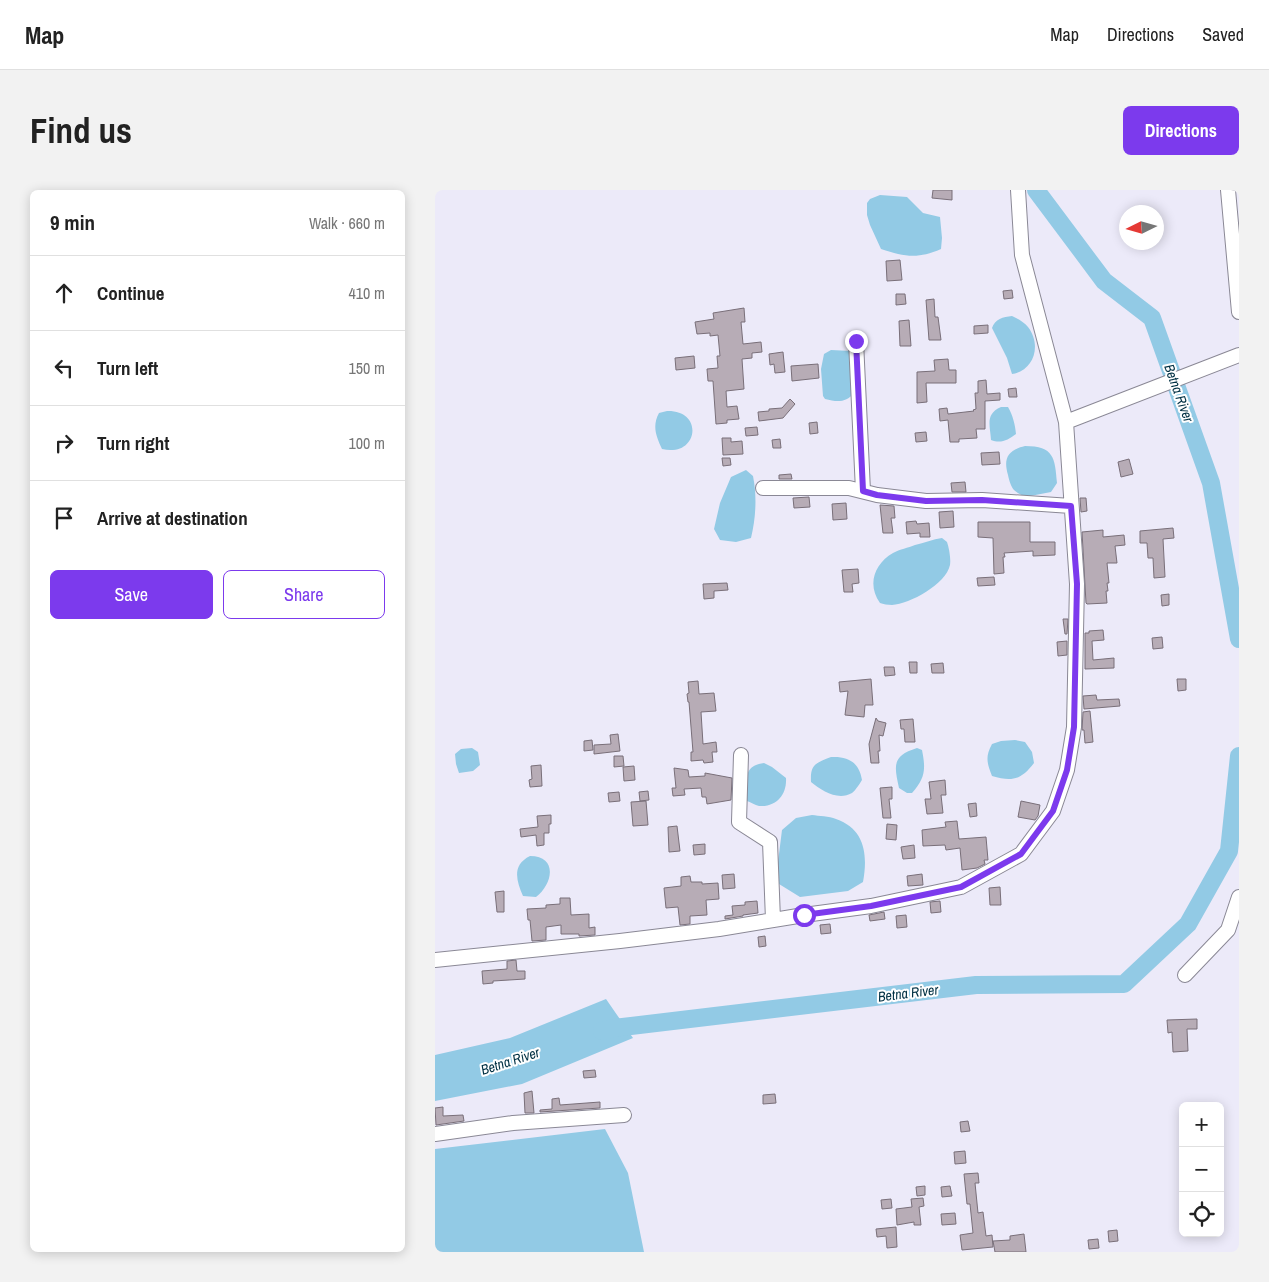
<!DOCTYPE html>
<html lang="en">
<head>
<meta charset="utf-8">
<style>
	:root { --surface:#fff; --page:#f2f2f2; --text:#222; --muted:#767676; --line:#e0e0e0; --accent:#7c3aed }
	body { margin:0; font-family:"Archivo Narrow",sans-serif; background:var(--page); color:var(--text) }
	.controls { position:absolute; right:15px; bottom:15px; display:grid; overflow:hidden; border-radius:8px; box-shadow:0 2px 12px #0003 }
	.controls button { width:45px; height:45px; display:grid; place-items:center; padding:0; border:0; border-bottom:1px solid var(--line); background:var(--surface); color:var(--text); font:25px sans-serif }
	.compass { position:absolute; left:684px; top:15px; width:45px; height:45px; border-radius:50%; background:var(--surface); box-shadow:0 2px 12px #0003; rotate:265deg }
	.stop { position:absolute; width:15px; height:15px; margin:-11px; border:4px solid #7c3aed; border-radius:50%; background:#fff }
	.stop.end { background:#7c3aed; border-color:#fff; box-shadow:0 1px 5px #0008 }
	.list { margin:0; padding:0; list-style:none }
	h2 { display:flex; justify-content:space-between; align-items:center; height:65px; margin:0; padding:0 20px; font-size:21px }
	h2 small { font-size:16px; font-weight:400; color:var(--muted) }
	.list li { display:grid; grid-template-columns:32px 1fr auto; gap:15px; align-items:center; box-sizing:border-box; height:75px; padding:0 20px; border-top:1px solid var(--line) }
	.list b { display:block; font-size:19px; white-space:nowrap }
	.list em { font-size:16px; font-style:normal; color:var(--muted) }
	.actions { display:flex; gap:10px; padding:15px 20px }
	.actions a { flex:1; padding:11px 0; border:1px solid var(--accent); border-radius:8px; text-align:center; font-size:18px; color:var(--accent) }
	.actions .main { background:var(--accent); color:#fff }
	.icon { flex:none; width:28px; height:28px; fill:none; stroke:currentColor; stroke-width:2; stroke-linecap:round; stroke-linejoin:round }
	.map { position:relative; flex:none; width:804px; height:1062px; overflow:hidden; border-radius:8px }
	header { display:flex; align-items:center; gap:30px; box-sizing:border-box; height:70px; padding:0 25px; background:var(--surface); border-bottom:1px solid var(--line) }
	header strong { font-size:24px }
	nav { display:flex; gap:28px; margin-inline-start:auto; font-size:18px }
	.intro { display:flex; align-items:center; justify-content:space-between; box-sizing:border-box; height:120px; padding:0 30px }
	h1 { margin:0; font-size:35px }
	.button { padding:12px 22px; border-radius:8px; background:var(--accent); color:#fff; font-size:18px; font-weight:700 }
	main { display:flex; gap:30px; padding:0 30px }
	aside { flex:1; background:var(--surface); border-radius:8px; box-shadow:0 2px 12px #0003 }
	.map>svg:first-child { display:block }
	.water { fill:#92cae5 }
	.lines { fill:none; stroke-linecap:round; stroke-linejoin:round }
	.river { stroke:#92cae5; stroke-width:18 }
	.building { fill:#b7acb6; stroke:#796f79 }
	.minor-casing { stroke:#8a8895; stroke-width:16 }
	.minor { stroke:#fff; stroke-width:14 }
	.route { stroke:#7c3aed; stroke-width:6 }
	.labels { text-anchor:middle; stroke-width:4; stroke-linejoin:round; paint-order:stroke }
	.water-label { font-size:14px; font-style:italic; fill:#003043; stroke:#fff }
</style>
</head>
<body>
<header>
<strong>Map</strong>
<nav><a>Map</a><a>Directions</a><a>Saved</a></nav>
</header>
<div class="intro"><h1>Find us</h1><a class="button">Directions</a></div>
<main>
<aside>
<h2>9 min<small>Walk · 660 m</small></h2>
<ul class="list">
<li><svg class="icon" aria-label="ahead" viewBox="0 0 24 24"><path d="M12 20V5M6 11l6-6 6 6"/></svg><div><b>Continue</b></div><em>410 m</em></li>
<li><svg class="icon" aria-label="left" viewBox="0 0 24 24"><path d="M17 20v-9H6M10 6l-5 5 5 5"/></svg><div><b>Turn left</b></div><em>150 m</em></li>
<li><svg class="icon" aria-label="right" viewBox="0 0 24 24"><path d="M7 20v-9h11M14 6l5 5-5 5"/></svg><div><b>Turn right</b></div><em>100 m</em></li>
<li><svg class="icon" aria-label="arrive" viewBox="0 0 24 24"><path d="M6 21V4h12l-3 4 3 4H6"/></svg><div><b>Arrive at destination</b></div></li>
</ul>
<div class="actions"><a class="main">Save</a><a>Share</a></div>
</aside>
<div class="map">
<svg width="804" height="1062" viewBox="0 0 804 1062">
	<rect width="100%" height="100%" fill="#eceaf9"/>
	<!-- water -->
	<path class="water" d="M445 5 472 7 488 23 505 27 507 48 506 59C483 69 470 67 446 59L435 35 432 25V13L435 9Z
		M577 126C583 129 589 132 593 137 607 155 599 181 577 184L572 168 557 138C560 129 568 127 577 126Z
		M396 160 416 161 419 203C411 213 402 212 390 209L388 206 386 179 389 164Z
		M566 217H573C578 226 580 234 581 244 573 250 566 254 556 250 555 235 550 224 566 217Z
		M232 221C270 220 263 268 227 259 221 246 217 236 224 223Z
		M590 256C619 256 620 268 622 293L616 302 590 307C587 305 582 303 579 300 576 297 574 290 573 285 568 268 573 260 590 256Z
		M311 280 318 286C322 306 321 327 316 348L301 352 285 350 279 339 285 313 296 287Z
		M507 348 512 352C514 358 516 368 515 375 511 394 475 414 457 415 453 415 448 414 445 413 432 395 439 374 458 363 465 359 473 358 480 355 489 353 498 349 507 348Z
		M580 550 590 552 597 562 599 573C586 590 577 592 557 586 552 573 550 567 557 554L566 551Z
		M37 558 43 562 45 575 38 581 24 583 21 574 20 564 26 559Z
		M482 558 487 560C491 580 490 588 477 603H472L464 598C459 575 457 566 482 558Z
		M396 567C413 566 424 572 427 590 425 593 421 600 417 603 403 611 387 601 376 592 375 574 381 573 396 567Z
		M329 573 337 577 351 588C352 604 342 617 324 616 320 615 315 612 312 611 312 593 306 576 329 573Z
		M377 625C384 626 394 626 401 629 430 639 433 665 428 692L413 701 365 707 344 694 343 672 347 640 361 628Z
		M95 666C123 666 118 694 101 707L88 706C81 690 77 675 95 666Z
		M171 809 198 848 87 894 0 911V865L75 848Z
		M170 939 193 983 209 1062H0V959Z"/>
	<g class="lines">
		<!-- river -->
		<path class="river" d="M601 0 669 91 717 128 776 293 804 449
			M167 841 179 838 541 795 689 794 753 734 794 661 804 566"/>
	</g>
	<!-- building -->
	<path class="building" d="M498 0H517V10L497 8Z
		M465 70 467 90 452 91 451 71Z
		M577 100 578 108 569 109 568 101Z
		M461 104H470L471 114 461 115Z
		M499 109 500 127H503L506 150H494L491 110Z
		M309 118 310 132H306L308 154 326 152 327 162 317 163V168L307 169 309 199 291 201 292 217 302 216 304 229 292 230V233L281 234 278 191H273L272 179 283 178 282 166H285L283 145 275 146V143L262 144 260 132 279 129 278 123Z
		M474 130 476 156H465L464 131Z
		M553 135V143L539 144V136Z
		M348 162 350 182 340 183 339 174 335 175 334 164Z
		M259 166 260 178 241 180 240 168Z
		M513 169 514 180H521V193H491L492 212 482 213V182L500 181 499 170Z
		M383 174 384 188 357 191 356 176Z
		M551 190 552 204 565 203V210L550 211V239H541L542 248 524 249V252H515L513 230 505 231 504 219 512 218 513 224 539 221 538 220 541 219 540 203H543V191Z
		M581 198 582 207H574L573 199Z
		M355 209 360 214 348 228 324 231 323 222 334 221V219L347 218Z
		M382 232 383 243 375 244 374 233Z
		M322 237 323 245 311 246 310 238Z
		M491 242 492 251 481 252 480 243Z
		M287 248H296V252L307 251 308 264 288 265Z
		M345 249 346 258H338L337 250Z
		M564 262 565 274 547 275 546 263Z
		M287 268H295L296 275 288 276Z
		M694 269 698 284 686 287 683 272Z
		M356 284 357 289H344V285Z
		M530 292 531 302H517L516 293Z
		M374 307 375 317 359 318 358 308Z
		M645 308H651L652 321 646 322Z
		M411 313 412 329 398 330 397 314Z
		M445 315 459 316 460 328H456L458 343H448Z
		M518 321 519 337 505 338 504 322Z
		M481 331 482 334 494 333 495 347H485V343L472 344 471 332Z
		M543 332H595V352H620V365L598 366V361L569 363 570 367H568L569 383 559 384 558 348 543 347Z
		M738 338 739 348 728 349 730 387 719 388 718 368H713L712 353H705V341Z
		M668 340V347L689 345 690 355 680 356 682 373H672L674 393H672L673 401H671L672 413 652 414 651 413 647 342Z
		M423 379 424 393 417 394 418 402H409L407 380Z
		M559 387 560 395 543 396 542 388Z
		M292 393 293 400 279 401V408L269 409 268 394Z
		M734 404V415L727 416 726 405Z
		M628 429H633L632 444H630Z
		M668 440 669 450 657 451 658 470 679 468V478L650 479V443H654V441Z
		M727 447 728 458 718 459 717 448Z
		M632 451V465L623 466 622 452Z
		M474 472H482V483H475Z
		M508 473 509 483H497L496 474Z
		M449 477H459L460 485 450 486Z
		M436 489 438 515H430L429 527 410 525 413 501 405 502 404 492Z
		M742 489H751V500L743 501Z
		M263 491 264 504 279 503 281 521 266 522 268 554 281 552 282 562H277L278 572 269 573 268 570 256 571V562H258L254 512H253L252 504 254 503 253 492Z
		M661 505 662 510 684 509 685 516 649 519 648 506Z
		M655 521 658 552 650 553 649 540H647L648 522Z
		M441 528 443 531 451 533 448 546 444 545 445 561H443L444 573H436L434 554Z
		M478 529 480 552H470L469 539H466L465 530Z
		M183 544 185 561 159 564V555L176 554 175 545Z
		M157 550 158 560 149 561V551Z
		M179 566H188L189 576 179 577Z
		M106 575 107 596 95 597 94 590 97 589 96 576Z
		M199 576 200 590 189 591 188 577Z
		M239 578 253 580 254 587 270 586V583L297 588 296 610 272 614 271 607H267L266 598 249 599 250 605 238 606 237 598H241Z
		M510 590 511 605H506L508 623 492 624 490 609H496L494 592Z
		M457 597V609H454L456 628H448L445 598Z
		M213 601 214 610 205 611 204 602Z
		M184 602 185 611 174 612 173 603Z
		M211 611 213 635 198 636 196 612Z
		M586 611 605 615 603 626 600 630 583 627Z
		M541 613 542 626 535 627 533 614Z
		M116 625V634H114V643H109V655L102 656 101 645 86 647 85 639 103 637 102 626Z
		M522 631 524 649 551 647 553 670H549L550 674 542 678 527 680 525 658 511 660 510 655 488 656 487 640 511 637 510 632Z
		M452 634 462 635 461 650 451 649Z
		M242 636 245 661 234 662 233 637Z
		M270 654V664L259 665 258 655Z
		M479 655 480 668 468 669 466 657Z
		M299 684 300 698 288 699 287 685Z
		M487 684 488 695 473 696 472 686Z
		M255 686 256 692H267V694L283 693 284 709 271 710 272 725 255 726V734L245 735 243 717 231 718 229 698 246 696V687Z
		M565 697 566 715H555L554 698Z
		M69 701V722H62L60 702Z
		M125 708H135L136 725 154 724V738L160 737V745L144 746V744H126V735L111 737V750L97 751 95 730H93L92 719 111 718V715L125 714Z
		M322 711 323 723 308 725V726L290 729V726L298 725 297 716 310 715V712Z
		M505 711 506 722 496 723 495 712Z
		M449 722 450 729 435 731 434 725Z
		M471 725 472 737 462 738 461 726Z
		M395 734 396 743 386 744 385 735Z
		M330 746 331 756 324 757 323 747Z
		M81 770 82 781H90V789L58 791V793L48 794 47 781 72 779V771Z
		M762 829V839H752L753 861 738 862 737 842 733 843 732 830Z
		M160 880 161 887 149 888 148 881Z
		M97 901 99 923H90L89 903Z
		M340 904 341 913 328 914V905Z
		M124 908 125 915 165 912V918L105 922V920L117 919V909Z
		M8 917V926L28 925 29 931 1 935 0 918Z
		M533 931 535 941 526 942 525 932Z
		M530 961 531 973 520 974 519 962Z
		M543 983 544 993H540L543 1023 548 1022 551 1046 557 1045 558 1057 527 1060 525 1045 538 1043 535 1014H532L529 984Z
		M490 996V1005L482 1006 481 997Z
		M515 996 517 1006 507 1007 506 997Z
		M488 1008 489 1016 484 1017 486 1035H479V1032L462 1035 461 1019 477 1017 476 1009Z
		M456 1009 457 1018 447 1019 446 1010Z
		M520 1023 521 1034 507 1035 506 1024Z
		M461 1037 462 1057 452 1058 451 1046 442 1047 441 1039Z
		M682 1040 683 1051 674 1052 673 1041Z
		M589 1044 591 1062H560L558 1051 575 1050V1046Z
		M663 1049 664 1058 654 1059 653 1050Z"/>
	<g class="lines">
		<!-- minor casing -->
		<g class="minor-casing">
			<path id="minor" d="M793 0 804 122
				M421 151 428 301
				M631 232 804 165
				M328 298H414L442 305 491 311 547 310 636 316
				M306 565 304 632 335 652 338 730
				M0 770 185 751 284 739 369 725 436 716 526 697 586 664 618 621 632 580 639 537 642 394 631 232 587 65 583 0
				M750 785 793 740 804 707
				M0 944 78 933 189 925"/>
		</g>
		<!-- minor -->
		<use href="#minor" class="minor"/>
	</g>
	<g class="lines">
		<!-- route -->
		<path class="route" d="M369 725 436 716 526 697 586 664 618 621 632 580 639 537 642 394 636 316 547 310 491 311 442 305 428 301 421 151"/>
	</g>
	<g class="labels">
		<!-- water labels -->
		<g class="water-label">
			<text transform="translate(744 203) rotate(70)" y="5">Betna River</text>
			<text transform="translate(473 803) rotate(-7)" y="5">Betna River</text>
			<text transform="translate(75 871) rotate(-18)" y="5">Betna River</text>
		</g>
	</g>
</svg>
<div class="controls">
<button>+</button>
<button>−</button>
<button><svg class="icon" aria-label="locate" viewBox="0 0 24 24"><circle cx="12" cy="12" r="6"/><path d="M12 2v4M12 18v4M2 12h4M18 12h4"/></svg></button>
</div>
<svg class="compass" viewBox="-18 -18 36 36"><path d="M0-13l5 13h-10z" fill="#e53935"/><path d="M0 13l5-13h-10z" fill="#767676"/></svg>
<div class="stop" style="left:369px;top:725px"></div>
<div class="stop end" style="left:421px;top:151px"></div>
</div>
</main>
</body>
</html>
